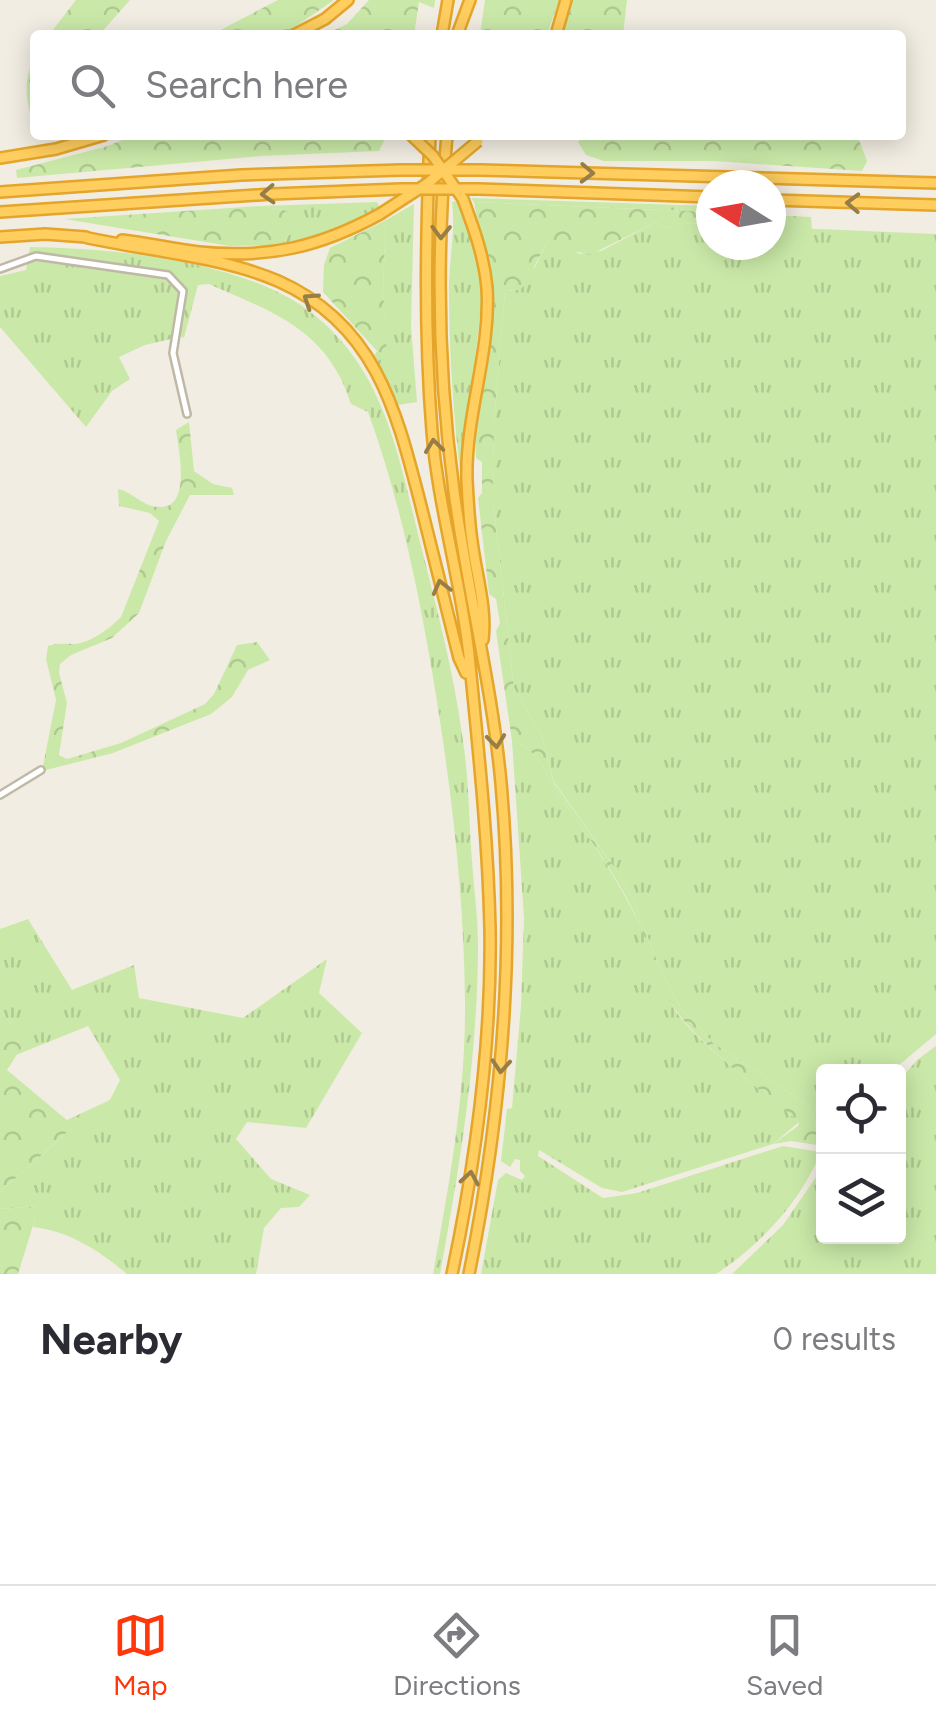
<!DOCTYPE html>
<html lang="en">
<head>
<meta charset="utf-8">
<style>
	:root { --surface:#fff; --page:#f2f2f3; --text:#2b2b33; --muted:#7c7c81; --line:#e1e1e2; --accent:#ff370b }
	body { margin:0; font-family:Figtree,sans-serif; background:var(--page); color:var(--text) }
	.controls { position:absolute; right:30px; bottom:30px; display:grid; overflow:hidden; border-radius:10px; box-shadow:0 5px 25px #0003 }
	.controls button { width:90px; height:90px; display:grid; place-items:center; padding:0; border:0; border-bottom:2px solid var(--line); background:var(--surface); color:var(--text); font:50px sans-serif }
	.compass { position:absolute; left:696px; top:170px; width:90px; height:90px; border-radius:50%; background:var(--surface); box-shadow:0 5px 25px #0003; rotate:281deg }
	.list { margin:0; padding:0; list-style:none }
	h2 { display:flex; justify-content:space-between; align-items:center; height:130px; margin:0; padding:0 40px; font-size:42px }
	h2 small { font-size:32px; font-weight:400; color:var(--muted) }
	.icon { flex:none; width:55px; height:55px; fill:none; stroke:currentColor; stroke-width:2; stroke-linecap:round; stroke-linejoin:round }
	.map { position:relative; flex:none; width:936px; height:1274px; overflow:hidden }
	.search { position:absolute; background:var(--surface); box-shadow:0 5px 25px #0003; left:30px; right:30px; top:30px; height:110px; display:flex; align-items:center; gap:25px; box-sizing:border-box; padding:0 35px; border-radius:10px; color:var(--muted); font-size:38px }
	.sheet { height:310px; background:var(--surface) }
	nav { display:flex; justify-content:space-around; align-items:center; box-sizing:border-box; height:140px; border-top:2px solid var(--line); background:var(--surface); font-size:28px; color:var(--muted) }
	nav a { display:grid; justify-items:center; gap:5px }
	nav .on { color:var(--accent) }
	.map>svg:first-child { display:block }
	.grass { fill:url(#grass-tufts) }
	.forest { fill:url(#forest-crowns) }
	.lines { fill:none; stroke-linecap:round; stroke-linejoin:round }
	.street-casing { stroke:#c0b8a7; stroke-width:10 }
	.highway-casing { stroke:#e4a52a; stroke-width:14 }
	.street { stroke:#fff; stroke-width:5 }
	.highway { stroke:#ffce5f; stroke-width:9 }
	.highway-bridge-casing { stroke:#e4a52a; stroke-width:14; stroke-linecap:butt }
	.highway-bridge { stroke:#ffce5f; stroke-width:9 }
	.oneway { stroke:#987e46 }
</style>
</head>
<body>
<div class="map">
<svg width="936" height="1274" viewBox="0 0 936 1274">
	<defs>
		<pattern id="grass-tufts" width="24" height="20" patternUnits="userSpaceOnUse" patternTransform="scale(2.5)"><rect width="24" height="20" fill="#cae9a8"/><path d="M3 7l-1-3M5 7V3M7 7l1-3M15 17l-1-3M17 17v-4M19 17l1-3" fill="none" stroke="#afc991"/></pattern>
		<pattern id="forest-crowns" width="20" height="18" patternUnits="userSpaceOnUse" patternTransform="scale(2.5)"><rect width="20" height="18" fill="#cae9a8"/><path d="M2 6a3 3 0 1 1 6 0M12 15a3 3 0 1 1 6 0" fill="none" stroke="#afc991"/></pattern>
	</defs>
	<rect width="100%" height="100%" fill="#f2ede2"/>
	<!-- grass -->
	<path class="grass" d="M471 198 711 206V212L474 202Z
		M457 201 475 247 482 299 461 480C454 419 449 356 449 295 448 264 456 233 452 202Z
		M377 202 380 207 317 238 284 246 280 245 298 224 288 211 260 206Z
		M414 204 411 326 417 402 398 405 374 356 377 351 386 355 383 289 386 220Z
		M656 222 665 228 680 223 711 224V245H771V227L936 234V1034L892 1071 824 1072 823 1135 819 1132 808 1105 713 1043 680 1007 657 961 633 899 612 864 554 782 542 737 514 688 493 500 494 423 505 291H512L535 267 549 239 580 254 601 251Z
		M30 247C113 248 247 261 313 314 383 369 398 452 418 534 435 602 454 671 463 741 469 780 469 821 472 861 474 889 478 917 478 944 478 1056 460 1165 440 1274H433C449 1185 466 1093 465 1002 464 892 451 786 433 677 418 588 399 497 368 412L351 404C327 329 274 313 209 284L198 285 184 338 173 333 171 339 145 345 119 357 130 379 112 391 86 427 0 327V276L26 270Z
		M512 741C540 749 548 780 564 802 592 842 619 881 640 925 653 953 659 983 675 1010 697 1044 766 1093 799 1122L773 1144 622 1192 602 1188 539 1150 538 1156 603 1198 637 1193 783 1146 820 1152C804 1199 757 1248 716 1274H481L498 1180 506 1173 522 1180 525 1176 520 1171V1160L515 1159 510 1167 501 1161 507 1109 512 1108 521 1006 524 918Z
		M28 919 72 990 134 965 139 998 243 1018 327 959 319 993 362 1033 306 1128 247 1122 236 1139 271 1179 310 1195 299 1207 281 1208 264 1228 256 1274H127C100 1251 69 1231 33 1227L38 1206 0 1209V1192L73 1127 67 1120 110 1100 120 1080 88 1026 16 1055 24 1041 0 1010V929Z
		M936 1046V1274H732L783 1225 823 1167 824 1236H898L899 1081 917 1060Z"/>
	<!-- forest -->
	<path class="forest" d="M76 0H130L99 35H49Z
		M278 0H334L283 35H211Z
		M369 0H435L434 8 419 2 414 35H324L347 24Z
		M485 0H559L547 35H480Z
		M573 0H627L623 35H562Z
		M35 58V130C27 104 21 82 35 58Z
		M134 135H387L379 151 261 156 17 178 16 170 108 146Z
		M584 135H857L867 161 862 171 714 161H604L586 155 578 142Z
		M474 202 711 212V224L681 223 665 228 656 222 590 255 569 250 549 239 524 286 519 290 505 291 494 423 493 500 514 688 542 737 554 783 612 864 633 899 657 961 680 1007 713 1043 808 1105 819 1132 823 1135V1146L791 1141 773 1144 798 1126 799 1122C764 1092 700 1046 675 1009 659 986 653 958 643 932 624 885 593 844 564 802 548 780 540 749 512 741L496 631 500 623 496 599 489 594 478 498 482 493V462L476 458C474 403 494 350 493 294 493 261 479 234 474 202Z
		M260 206 288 211 299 224 280 245 230 246 64 219Z
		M771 215 811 217 812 230 771 228Z
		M386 220 383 289 387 356 377 351 323 292 324 265 330 248Z
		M189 422 194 471 213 484 232 488 234 495H190L166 541 139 613 112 638 71 655 60 664 59 673 67 703 59 755 67 759 121 743 205 704 214 694 237 645 257 642 270 660 248 670 232 697 211 714 113 753 42 771 56 700 46 659 48 646C57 643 65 644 75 644 92 642 109 629 121 617L159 521 150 513 119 506 118 489C133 492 144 508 161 507 192 507 178 446 176 430Z
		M0 1010 25 1042 7 1070 74 1126 0 1192Z
		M39 1206 18 1274H0V1209Z"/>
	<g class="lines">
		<!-- street casing -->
		<g class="street-casing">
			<path id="street" d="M0 269 36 256 168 275 183 291 173 353 187 414
				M0 795 41 770"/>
		</g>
		<!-- highway casing -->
		<g class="highway-casing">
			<path id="highway" d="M294 35 325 19 348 0
				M442 35 448 0
				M457 35 470 0
				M556 35 566 0
				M430 135C426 234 424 332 432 431 438 507 461 580 469 655 478 746 488 837 490 928 492 1044 476 1160 452 1274
				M447 135C436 254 438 373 454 491 467 589 492 685 501 783 516 948 502 1112 469 1274
				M0 158 56 149 104 135
				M480 170 936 183
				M479 189 711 197
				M0 192 241 175 401 170
				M463 199C474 229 484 256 487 288 491 353 465 415 467 480 468 500 469 521 472 541 476 574 487 607 483 640
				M771 200 936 205
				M0 212 272 194 401 189
				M0 237 45 234 86 237
				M84 237C146 251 220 256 278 281 375 324 396 409 420 502 433 554 446 606 459 658L466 673
				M122 240C148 243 173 249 199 252 268 259 320 247 380 214"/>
		</g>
		<!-- street -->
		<use href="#street" class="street"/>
		<!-- highway -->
		<use href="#highway" class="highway"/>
		<!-- highway-bridge casing -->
		<g class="highway-bridge-casing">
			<path id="highway-bridge" d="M411 135 433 156 463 199
				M401 170H480
				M401 189H479
				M380 214 428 183 478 141"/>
		</g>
		<!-- highway-bridge -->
		<use href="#highway-bridge" class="highway-bridge"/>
	</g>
	<!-- one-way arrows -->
	<defs><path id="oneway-chevron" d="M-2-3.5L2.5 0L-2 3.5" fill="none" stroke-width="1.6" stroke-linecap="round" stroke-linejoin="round" transform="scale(2.5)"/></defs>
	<g class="oneway">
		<use href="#oneway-chevron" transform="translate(587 173) rotate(2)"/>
		<use href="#oneway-chevron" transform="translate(268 194) rotate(177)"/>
		<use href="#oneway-chevron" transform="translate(853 203) rotate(-178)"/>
		<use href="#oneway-chevron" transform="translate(441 232) rotate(91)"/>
		<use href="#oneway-chevron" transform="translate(310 300) rotate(-147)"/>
		<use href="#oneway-chevron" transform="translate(434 446) rotate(-97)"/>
		<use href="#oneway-chevron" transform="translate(441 587) rotate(-104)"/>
		<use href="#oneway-chevron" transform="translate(496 741) rotate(84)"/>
		<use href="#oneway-chevron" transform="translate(501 1066) rotate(94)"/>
		<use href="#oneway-chevron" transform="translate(470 1178) rotate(-80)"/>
	</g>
</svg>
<div class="controls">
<button><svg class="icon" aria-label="locate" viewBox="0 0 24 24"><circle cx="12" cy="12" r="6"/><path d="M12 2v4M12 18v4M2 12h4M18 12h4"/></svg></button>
<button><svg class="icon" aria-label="layers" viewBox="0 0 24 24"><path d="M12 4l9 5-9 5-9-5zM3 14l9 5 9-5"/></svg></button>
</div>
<svg class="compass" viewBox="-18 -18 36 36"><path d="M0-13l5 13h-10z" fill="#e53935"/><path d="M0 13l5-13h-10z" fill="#7c7c81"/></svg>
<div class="search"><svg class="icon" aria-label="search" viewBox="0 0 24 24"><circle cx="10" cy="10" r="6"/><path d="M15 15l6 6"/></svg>Search here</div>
</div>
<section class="sheet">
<h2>Nearby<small>0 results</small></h2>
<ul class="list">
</ul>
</section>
<nav>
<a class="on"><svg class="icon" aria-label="map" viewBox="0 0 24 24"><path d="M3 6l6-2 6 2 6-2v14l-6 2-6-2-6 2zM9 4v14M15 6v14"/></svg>Map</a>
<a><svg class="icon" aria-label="directions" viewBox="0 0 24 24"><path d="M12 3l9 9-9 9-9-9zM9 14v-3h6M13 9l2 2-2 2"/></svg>Directions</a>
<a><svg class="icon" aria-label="saved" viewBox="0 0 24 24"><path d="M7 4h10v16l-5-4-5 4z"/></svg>Saved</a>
</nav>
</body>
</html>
